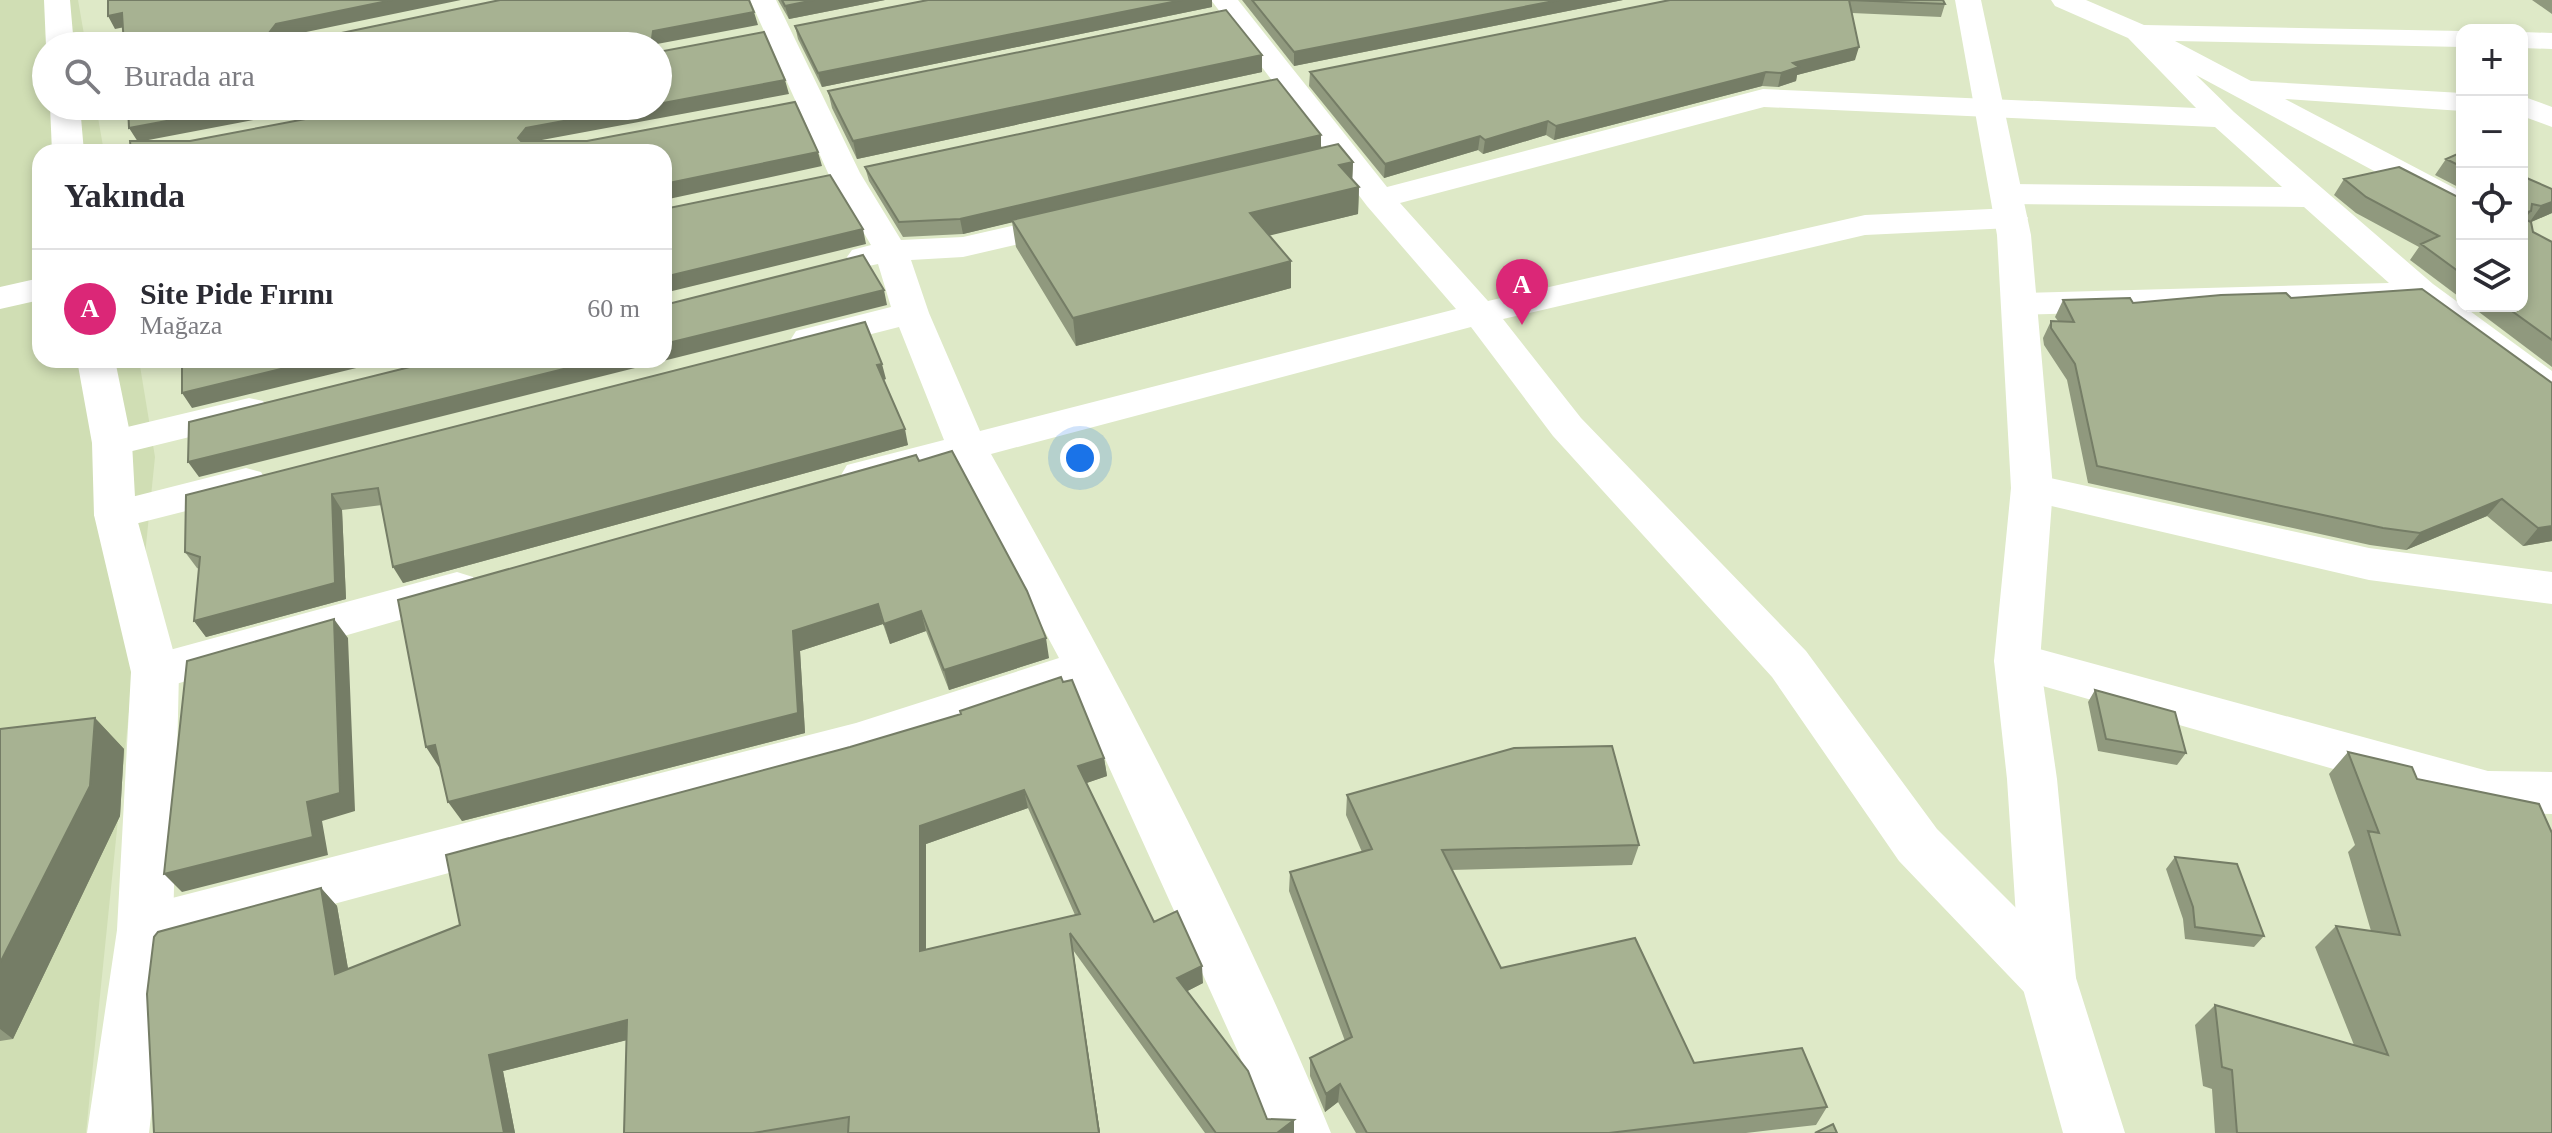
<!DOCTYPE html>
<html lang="tr">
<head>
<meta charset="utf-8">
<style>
	:root { --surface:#fff; --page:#f7f7f7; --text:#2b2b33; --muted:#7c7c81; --line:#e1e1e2; --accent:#db2777 }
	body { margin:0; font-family:Georgia,serif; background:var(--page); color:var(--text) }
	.controls { position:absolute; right:24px; top:24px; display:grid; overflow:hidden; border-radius:16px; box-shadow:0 4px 12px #0003 }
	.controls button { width:72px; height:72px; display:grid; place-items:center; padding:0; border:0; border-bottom:2px solid var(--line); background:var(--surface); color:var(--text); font:40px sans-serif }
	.you { position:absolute; left:1080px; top:458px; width:28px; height:28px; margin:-20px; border:6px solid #fff; border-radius:50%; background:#1a73e8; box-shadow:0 0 0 12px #1a73e833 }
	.badge { display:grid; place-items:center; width:52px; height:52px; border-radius:50%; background:var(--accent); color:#fff; font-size:26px; font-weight:700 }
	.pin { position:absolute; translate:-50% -66px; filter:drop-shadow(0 2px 4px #0008) }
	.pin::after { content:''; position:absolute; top:42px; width:28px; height:24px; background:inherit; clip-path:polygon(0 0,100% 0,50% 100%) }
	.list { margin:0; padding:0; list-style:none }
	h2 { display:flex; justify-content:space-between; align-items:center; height:104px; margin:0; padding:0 32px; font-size:34px }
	h2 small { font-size:26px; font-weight:400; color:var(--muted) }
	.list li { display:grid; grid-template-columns:52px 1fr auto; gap:24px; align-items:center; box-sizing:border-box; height:120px; padding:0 32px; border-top:2px solid var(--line) }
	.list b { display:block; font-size:30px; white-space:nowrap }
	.list p { margin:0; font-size:26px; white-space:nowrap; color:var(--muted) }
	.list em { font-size:26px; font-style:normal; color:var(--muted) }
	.icon { flex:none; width:44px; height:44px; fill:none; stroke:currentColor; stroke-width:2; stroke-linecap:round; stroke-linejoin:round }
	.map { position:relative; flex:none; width:2552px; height:1133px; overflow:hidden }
	.search { position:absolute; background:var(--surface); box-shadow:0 4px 12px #0003; left:32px; top:32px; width:640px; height:88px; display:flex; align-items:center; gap:20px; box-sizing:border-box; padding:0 28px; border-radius:44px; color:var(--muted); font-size:30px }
	.panel { position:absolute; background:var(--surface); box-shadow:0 4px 12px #0003; left:32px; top:144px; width:640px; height:224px; border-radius:24px }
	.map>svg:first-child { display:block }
	.built { fill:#d0deb4 }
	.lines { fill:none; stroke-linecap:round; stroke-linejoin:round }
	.minor { fill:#fff; fill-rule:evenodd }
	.tertiary { fill:#fff; fill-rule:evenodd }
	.wall { fill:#90997e; fill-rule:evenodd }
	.shaded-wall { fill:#757d66 }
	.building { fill:#a7b292; stroke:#757d66; stroke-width:2; fill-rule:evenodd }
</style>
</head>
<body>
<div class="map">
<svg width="2552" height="1133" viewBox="0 0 2552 1133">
	<rect width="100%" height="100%" fill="#dee9c7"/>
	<!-- built -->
	<path class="built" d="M0 0H78L86 46H46V106H96L104 152H40V360H139L155 457 86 1133H0Z"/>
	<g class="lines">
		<!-- minor -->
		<path class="minor" d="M750 0H776L860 173 901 240 963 237 1072 212 1084 215 1089 222 1084 229 963 257 911 260 929 313 980 431 1456 309 1367 206 1211 0H1238L1387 187 1763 89 2196 108 2128 38 2055 6 2051 0H2086L2144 25 2462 31V47L2175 41 2251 81 2462 93V111L2285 99 2462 192V215L2450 212 2196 75 2234 112 2433 284 2552 371V401L2538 397 2409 301 2397 304 2019 315 2006 312 2001 304 2006 296 2019 293 2389 283 2304 207 2006 204 1995 201 1990 194 1995 187 2006 184 2282 187 2215 127 1764 107 1400 203 1488 301 1865 215 2011 208 2023 211 2028 218 2023 225 2011 228 1865 235 1503 319 1581 418 1806 651 1937 829 2068 960 2076 978 2068 996 2048 1004 2028 996 1899 861 1772 677 1553 436 1471 327 991 454C1115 675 1235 899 1331 1133H1269L1238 1052 1074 690 856 763 145 955 125 947 117 930 125 913 145 905 856 723 1059 658 955 464 862 489 847 485 841 475 847 465 944 440 899 327 809 350 796 347 791 339 796 331 891 307 878 264 864 267 852 264 847 257 852 250 871 245 828 173Z
			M2522 32 2552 33V49L2522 48Z
			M2522 96 2552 107V127L2522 116Z
			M249 398 263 401 269 410 263 419 112 456 98 452 92 443 98 434Z
			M246 468 261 472 267 482 261 492 115 529 100 525 94 515 100 505Z
			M2032 474 2369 548 2552 572V604L2369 580 2017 498 2011 488 2017 478Z
			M457 572 473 577 479 588 473 599 155 690 138 685 131 672 138 659 155 654Z
			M2017 643 2488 771 2552 772V814L2488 813 2000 674 1994 661 2000 648Z"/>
		<!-- tertiary -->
		<path class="tertiary" d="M44 0H70L74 46H46Z
			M1955 0H1981L2031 235 2053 488 2040 661 2057 779 2076 978 2125 1133H2063L2020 978 2007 779 1994 661 2011 488 1997 235Z
			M50 106H80L84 152H52Z
			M40 278V300L0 309V287Z
			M77 360H115L132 443 136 515 179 672 173 930 149 1133H87L117 930 131 672 94 515 92 443Z"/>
	</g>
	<!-- wall -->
	<path class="wall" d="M778 0H885L789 19Z
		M928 0H1212V7L822 87 798 39 795 26Z
		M1242 0H1623L1294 66Z
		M1670 0H1943L1945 4 1941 17 1852 13 1855 60 1797 75 1796 81 1778 87 1762 86 1554 140 1546 135 1483 154 1478 150 1384 178 1309 86 1310 72Z
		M2532 0H2552V14Z
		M1262 55V72L857 159 832 108 828 91Z
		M1321 148 1353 162 1352 179 1359 187 1358 214 1269 235 1291 288 1076 346 1016 247 1012 222 963 234 903 237 869 181 865 167Z
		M2462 152V189L2435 175 2446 159Z
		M2522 176 2552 213 2531 222 2533 232 2552 242V367L2471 306H2522Z
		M2344 179 2462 199V299L2410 260 2419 247 2356 213 2334 195Z
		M2291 298 2552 383V541L2523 546 2487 516 2406 550 2370 545 2088 483 2067 380 2044 345 2043 338 2051 321H2058L2055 317 2063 300 2133 303Z
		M886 379 883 380 908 445 403 583 382 505 342 510 346 599 206 637 194 621 199 569 197 568 185 552 186 495Z
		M919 461 1049 658 949 690 926 631 890 644 883 624 800 651 805 733 462 821 440 766 439 767Z
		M2095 690 2186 753 2177 765 2098 751 2088 702Z
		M95 718 124 749 120 816 13 1039 0 1041V729Z
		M2348 752 2552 1133H2215L2212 1089 2203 1086 2195 1025 2215 1005 2354 1045 2315 947 2336 926 2371 931 2348 852 2355 845 2329 774Z
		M1104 758 1107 776 1086 783 1154 922 1203 983 1187 991 1267 1119 1294 1133H1205L1073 950 1100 1133H624L627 1040 503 1071 515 1133H154L321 888 337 906 348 969ZM1028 808 1075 915 926 950V844Z
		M1347 795 1639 845 1632 865 1451 870 1501 968 1694 1063 1827 1107 1816 1125 1746 1133H1356L1338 1102 1325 1112 1310 1076V1058L1345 1041 1289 891 1290 872 1362 852 1346 815Z
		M2175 857 2264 936 2254 947 2185 939 2183 919 2166 869Z"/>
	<!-- shaded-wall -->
	<path class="shaded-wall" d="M392 0H461L282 37 276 46 269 33 276 24Z
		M814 0H885L789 19 785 6Z
		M1182 0H1212V7L822 87 818 73Z
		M1559 0H1623L1294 66V52Z
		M754 12 758 25 657 44V46H651L653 31Z
		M122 13 130 26 115 29 108 16Z
		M1859 47 1855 60 1797 75 1796 81 1778 87 1781 73 1793 63Z
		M1262 55V72L857 159 853 141Z
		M1766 72 1762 86 1554 140 1556 126Z
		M785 80 789 94 531 142 524 152 518 138 526 128 645 106H658V104Z
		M247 106H327L138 142 129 128Z
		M1548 121 1546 135 1483 154 1485 140Z
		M1321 135V149L963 234 960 219Z
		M1480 136 1478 150 1384 178 1385 164Z
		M818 152 822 166 664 200V184Z
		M1353 162 1352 188 1339 165Z
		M1359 187 1358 214 1251 240 1250 213Z
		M2552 202V213L2529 223 2541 206Z
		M2531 211 2522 223V214Z
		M863 229 866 244 664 293V277Z
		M1291 261V288L1076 346 1073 318Z
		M884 290 887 305 199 477 188 462 600 360H664V344Z
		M318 360H389L192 408 182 393Z
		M882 364 886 379 881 381 877 365Z
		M905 429 908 445 403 583 393 567Z
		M332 494 342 510 346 599 206 637 194 621Z
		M2502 499 2487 516 2406 550 2420 533Z
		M2552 526V541L2523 546 2538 528Z
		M878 604 883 624 800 651 805 733 462 821 448 802 793 631Z
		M921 611 926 631 890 644 884 624Z
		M334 619 348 638 355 811 322 821 328 855 182 892 164 874 307 802Z
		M1046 638 1049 658 949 690 944 670Z
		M95 718 124 749 120 816 13 1039 0 1029V963Z
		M435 745 449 764 439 767 426 747Z
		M1104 758 1107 776 1081 785 1078 766Z
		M1024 790 1028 808 926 844V969L920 951V826Z
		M321 888 337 906 352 991 335 974Z
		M1070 933 1073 950 1100 1133H1099Z
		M1202 966 1203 983 1178 996 1177 978Z
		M627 1020 639 1037 503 1071 515 1133H504L489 1055Z
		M1340 1084 1338 1102 1325 1112 1326 1094Z
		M1294 1120V1133H1277Z"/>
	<!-- building -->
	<path class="building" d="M108 0H392L276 24 269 33 272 36H327L500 0H749L754 12 653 31 651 46H124L122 13 108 16Z
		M782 0H814L785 6Z
		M928 0H1182L818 73 795 26Z
		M1252 0H1559L1294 52Z
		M1670 0H1943L1945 4 1849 0 1859 47 1793 63 1799 67 1781 73 1766 72 1556 126 1548 121 1485 140 1480 136 1385 164 1310 72Z
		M1226 10 1262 55 853 141 828 91Z
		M764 32 785 80 658 104V52Z
		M1277 79 1321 135 960 219 899 222 865 167Z
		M795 102 818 152 664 184V152H131L130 141H190L374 106H645L526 128 518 138 521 141H587Z
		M128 106H247L129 128Z
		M1338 144 1353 162 1339 165 1359 187 1250 213 1291 261 1073 318 1012 220Z
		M2462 152V167L2446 159Z
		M2399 167 2462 199V274L2421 244 2439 236 2366 197 2344 179Z
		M830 175 863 229 664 277V209Z
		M2522 176 2552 189V202L2541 206 2532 204 2531 211 2522 214Z
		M2522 218 2531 222 2533 232 2552 242V340L2505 306H2522Z
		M863 255 884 290 664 344V305Z
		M2422 289 2552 383V526L2538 528 2502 499 2420 533 2383 528 2097 466 2075 364 2051 328V321L2074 322 2063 300 2130 298 2133 303 2221 295 2286 293 2291 298Z
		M865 322 882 364 877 365 905 429 393 567 378 488 332 494 335 583 194 621 200 557 185 552 186 495Z
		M182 360H318L182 393Z
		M438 360H600L188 462 189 422Z
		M952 451 1027 591 1046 638 944 670 921 611 884 624 878 604 793 631 798 713 448 802 435 745 426 747 398 600 916 455 919 461Z
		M334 619 340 793 307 802 313 837 164 874 187 661Z
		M1061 677 1063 682 1072 680 1104 758 1078 766 1154 922 1177 911 1202 966 1177 978 1248 1071 1267 1119 1294 1120 1277 1133H1216L1070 933 1099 1133H848L849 1117 753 1133H624L627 1020 489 1055 504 1133H154L147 994 154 937 158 932 321 888 335 974 460 925 446 855 850 747 961 714 960 711ZM1024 790 1080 914 920 951V826Z
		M2095 690 2175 712 2186 753 2106 739Z
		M95 718 90 786 0 963V729Z
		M1612 746 1639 845 1442 850 1501 968 1635 938 1694 1063 1802 1048 1827 1107 1609 1133H1367L1340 1084 1326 1094 1310 1058 1352 1037 1290 872 1372 849 1347 795 1514 748Z
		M2348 752 2412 767 2417 779 2539 804 2552 833V1133H2237L2232 1070 2222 1067 2215 1005 2388 1055 2336 926 2400 935 2368 831 2379 833Z
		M2175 857 2237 864 2264 936 2195 927 2193 907Z
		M1833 1124 1837 1133H1815Z"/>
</svg>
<div class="controls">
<button>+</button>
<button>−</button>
<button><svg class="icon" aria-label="locate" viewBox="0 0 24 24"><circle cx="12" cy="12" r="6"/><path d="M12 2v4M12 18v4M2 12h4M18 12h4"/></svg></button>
<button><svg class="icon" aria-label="layers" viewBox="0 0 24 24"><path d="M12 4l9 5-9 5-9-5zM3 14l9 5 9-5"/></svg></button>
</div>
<div class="you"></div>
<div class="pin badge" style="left:1522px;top:325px">A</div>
<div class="search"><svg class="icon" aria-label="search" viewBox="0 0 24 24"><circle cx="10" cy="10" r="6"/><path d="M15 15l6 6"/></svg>Burada ara</div>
<section class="panel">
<h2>Yakında<small></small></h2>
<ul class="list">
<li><span class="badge">A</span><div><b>Site Pide Fırını</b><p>Mağaza</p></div><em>60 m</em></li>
</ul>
</section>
</div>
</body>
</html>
